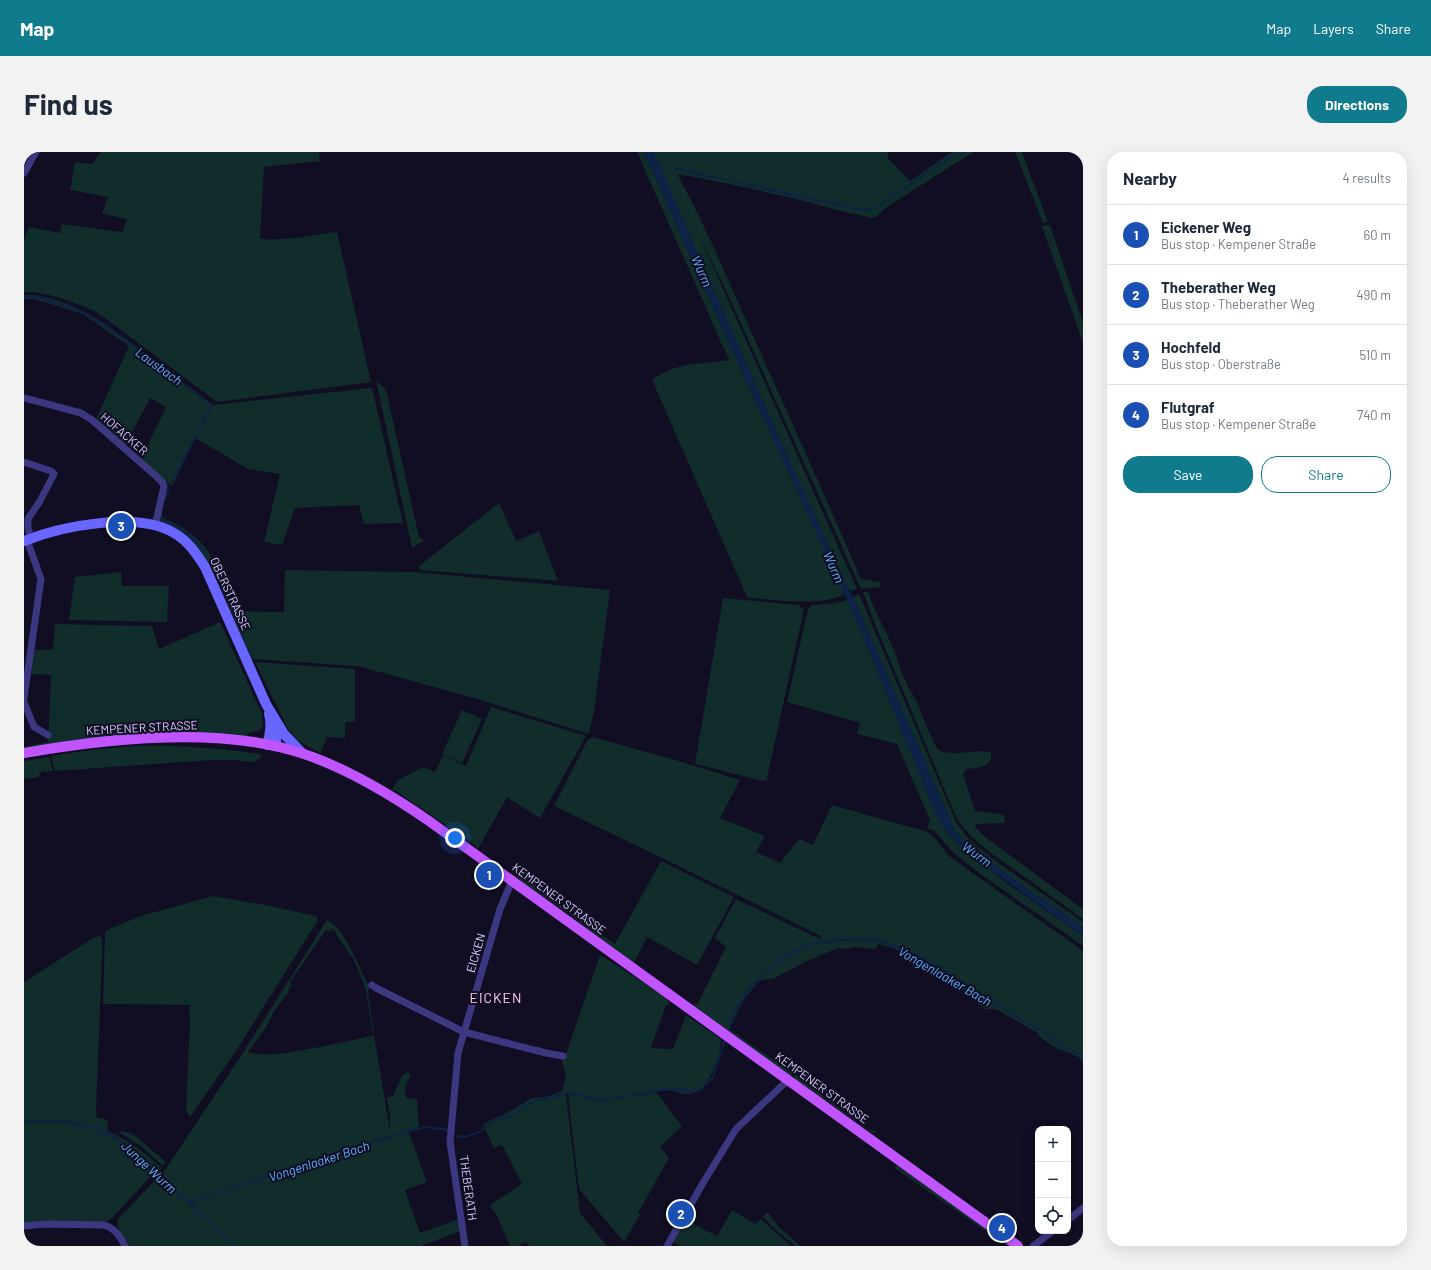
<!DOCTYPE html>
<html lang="en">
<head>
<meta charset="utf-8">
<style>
	:root { --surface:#fff; --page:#f2f2f3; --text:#1f2937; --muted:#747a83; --line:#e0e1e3; --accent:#117b8e }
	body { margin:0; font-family:Barlow,sans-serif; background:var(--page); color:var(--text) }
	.controls { position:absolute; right:12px; bottom:12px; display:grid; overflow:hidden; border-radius:8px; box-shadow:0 4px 16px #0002 }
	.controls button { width:36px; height:36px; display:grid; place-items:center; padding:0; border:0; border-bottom:1px solid var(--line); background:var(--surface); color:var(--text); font:20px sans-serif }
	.you { position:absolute; left:431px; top:686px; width:14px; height:14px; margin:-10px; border:3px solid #fff; border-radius:50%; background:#1a73e8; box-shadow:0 0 0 6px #1a73e833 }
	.badge { display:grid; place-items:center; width:26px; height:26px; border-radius:50%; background:var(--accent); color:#fff; font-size:13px; font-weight:700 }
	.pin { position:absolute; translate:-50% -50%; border:2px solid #fff; box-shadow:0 1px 4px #0006 }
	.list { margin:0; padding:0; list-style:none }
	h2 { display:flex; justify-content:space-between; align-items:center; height:52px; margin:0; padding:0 16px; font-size:17px }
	h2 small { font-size:13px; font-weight:400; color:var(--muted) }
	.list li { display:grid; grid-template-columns:26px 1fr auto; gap:12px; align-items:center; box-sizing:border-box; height:60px; padding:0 16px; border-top:1px solid var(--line) }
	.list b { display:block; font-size:15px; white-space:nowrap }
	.list p { margin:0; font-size:13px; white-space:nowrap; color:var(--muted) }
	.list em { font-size:13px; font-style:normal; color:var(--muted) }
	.actions { display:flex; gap:8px; padding:12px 16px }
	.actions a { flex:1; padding:9px 0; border:1px solid var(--accent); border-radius:16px; text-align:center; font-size:14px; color:var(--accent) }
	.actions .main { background:var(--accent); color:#fff }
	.icon { flex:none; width:22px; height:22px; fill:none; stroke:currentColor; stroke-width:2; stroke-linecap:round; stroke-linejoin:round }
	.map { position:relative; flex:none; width:1059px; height:1094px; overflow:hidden; border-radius:16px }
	header { display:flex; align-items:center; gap:24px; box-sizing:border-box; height:56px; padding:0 20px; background:var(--accent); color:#fff }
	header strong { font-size:19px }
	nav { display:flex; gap:22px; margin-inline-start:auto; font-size:14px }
	.intro { display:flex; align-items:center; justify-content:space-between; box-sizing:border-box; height:96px; padding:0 24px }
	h1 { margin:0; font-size:28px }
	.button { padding:10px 18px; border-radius:16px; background:var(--accent); color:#fff; font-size:14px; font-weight:700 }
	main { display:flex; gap:24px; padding:0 24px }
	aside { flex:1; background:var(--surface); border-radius:16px; box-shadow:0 4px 16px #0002 }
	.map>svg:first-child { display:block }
	.green { fill:#102c2b }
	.water { fill:#0c2347 }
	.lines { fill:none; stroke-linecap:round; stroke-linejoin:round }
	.stream { stroke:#0c2347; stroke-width:2 }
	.street { stroke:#3b3881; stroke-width:7 }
	.secondary { stroke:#6965ff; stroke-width:10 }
	.primary { stroke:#c055ff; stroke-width:10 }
	.labels { text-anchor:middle; stroke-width:4; stroke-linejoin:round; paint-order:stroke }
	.street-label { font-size:12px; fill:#d4ceff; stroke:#110d22 }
	.water-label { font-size:13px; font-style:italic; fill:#5cb3ff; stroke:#110d22 }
	.quarter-label { font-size:14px; letter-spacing:1px; fill:#ffd0ee; stroke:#110d22 }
</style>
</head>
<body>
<header>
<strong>Map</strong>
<nav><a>Map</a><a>Layers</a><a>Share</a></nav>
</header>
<div class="intro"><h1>Find us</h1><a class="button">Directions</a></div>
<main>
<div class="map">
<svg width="1059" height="1094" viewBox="0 0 1059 1094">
	<rect width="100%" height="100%" fill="#110d22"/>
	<!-- green -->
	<path class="green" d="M77 0H295L296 9 240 15 236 86C253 91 294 82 313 80L347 230 193 250 74 161C54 151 22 139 0 140V88L5 75 36 81 38 72 98 80 103 67 78 62 84 45 46 38 51 10 68 12Z
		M613 0H620L710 202 811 420 821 442C797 455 750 448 723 445L628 228C654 209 675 213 705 208Z
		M629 0H864V6L886 29 928 0H949L860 57 852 65 848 66C838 63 828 62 818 59 765 44 710 33 655 22L654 23C682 75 705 130 729 184 766 265 802 346 837 427L856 430 857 435 837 437 703 141 674 81 833 437 826 439 820 429 723 214Z
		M991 0H998L1024 70 1019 71Z
		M1026 73 1059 171V191L1018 74Z
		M0 143C25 142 52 155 73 167L188 253 348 236 379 371 340 372 335 353 271 356 258 393 240 390 256 322 224 317 171 286 149 333 145 332 117 307 142 255 126 246 101 294 72 267 105 194 59 162 11 147H0Z
		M352 228 362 238 395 385 400 389 388 396Z
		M143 337H146C142 346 136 356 139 366 159 375 181 388 190 410L184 412 136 372C133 360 138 348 143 337Z
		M475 351 492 389 515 379 534 429 396 418 395 414Z
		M261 418 391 420 586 438 570 559 565 582 450 546 334 514 225 507 199 447 203 445 210 459 260 460Z
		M97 420 98 434H145L143 470 45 468 51 425Z
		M839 440H844C851 461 863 480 871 501 875 511 877 521 882 530 886 540 894 549 897 560 899 566 911 595 915 598 927 605 954 597 967 600V608C961 616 952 616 943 617L939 622 951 659 978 662 981 665 980 671 951 672 952 676 961 685 1059 757V767C1037 751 1015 736 994 720 971 704 947 689 932 665L853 477Z
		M835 442 933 672 945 687 969 707 1059 770V776L1045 765 1007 740 954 701 932 681 829 445Z
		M699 446 774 453 780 457 743 626V628L739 629 671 612Z
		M823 448 826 450 832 462 831 465 913 664 917 668 918 673 928 686 980 729 1059 784V794L959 724 931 702 910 679 903 676 906 668 873 592 833 582 836 571 763 550 784 457 788 453 811 451Z
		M196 470 238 562 239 573 236 579 226 580 223 585 209 583 0 599V595L24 590 27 523 7 522 10 498H29L31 472 128 474 135 497Z
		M231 510 331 517V570H321V586L303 585 296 602 295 600 274 589 264 577Z
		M467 555 562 584 516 666 483 645 454 697 446 689 443 688 371 638H368L374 628 399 615 411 620 419 603 442 614Z
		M438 558 458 567 438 611 418 602Z
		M568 585 645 606 716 628 696 666 741 684 732 700 756 711 775 687 789 693 808 653 904 680 909 684 925 704 1059 799V910C1054 901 1041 901 1032 896 1025 892 1020 888 1014 883V881L972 857H961L929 828 904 813 894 810 876 800 874 798 854 792 853 796 849 797 831 795 820 797 814 796 783 809 749 827 738 828 734 830 720 847 705 877 770 922 766 924 670 854 671 852 673 853 702 795 691 786 712 747 796 787 797 784 632 703 530 654 563 589Z
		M110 594C153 593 194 596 236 602L237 606 231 610 208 608H187L31 619 27 604 60 599Z
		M25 605 29 619 17 620 14 625 0 627V609Z
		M637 709 710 745 673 813 623 785 610 811 576 787 548 764 497 730 494 725V722L591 792Z
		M189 744 247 754 292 764 294 768 214 896 166 965 163 961 162 956 166 870 165 856 167 853 79 852 81 781 83 778 117 764Z
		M303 768C322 776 335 818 346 835L344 839 350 882H349L342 838 336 822 329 807 309 777 305 779 302 778 266 830 268 832 263 842 251 858 241 877 224 900C242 905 261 901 279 898 303 894 327 889 350 883L366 979V965L363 946 369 944 378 924 383 920 387 923C382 932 378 937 383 946L393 947 395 975 385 981 403 1030 381 1038 396 1081 435 1067 436 1079 397 1094H106C101 1085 90 1075 95 1066L141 1018 220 899Z
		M76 784 78 787V805L72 959 73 966H79L84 970 83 979C105 988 121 1001 138 1016L127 1024 88 1066 83 1070 0 1072V830L71 785Z
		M576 803 619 830 642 846V847L645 850V852L642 853 627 896 649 897 662 863 697 887C697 904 685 939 666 942 660 943 653 940 647 939 642 938 637 939 632 940L658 974 636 995 645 1006 614 1061 616 1063 600 1090 555 1037 544 942 542 943 556 1061 583 1094H505L502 1089 494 1094H486L474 1066 466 1053 498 1032 478 993 470 996 459 973 465 969 481 962 508 946 522 945 538 939 542 925 537 906 541 905Z
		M773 922 775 926 843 977 852 980 849 982 847 980 771 927 770 925Z
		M98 979 109 982 142 1010 139 1014 118 995 95 980Z
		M876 1013 965 1078 963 1080 869 1015Z
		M708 1058 731 1072 737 1067 767 1094H657L648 1089 660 1067 693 1084Z
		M744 1060 754 1074 776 1094H771L751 1077 739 1065Z"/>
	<!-- water -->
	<path class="water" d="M620 0H629L633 8 723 214 820 429 829 445 932 681 954 701 1007 740 1045 765 1059 776V784L950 706C938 697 928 686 919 674 916 671 918 668 913 664L831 465 710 202Z"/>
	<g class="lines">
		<!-- stream -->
		<path class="stream" d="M632 13 639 14
			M652 17 839 58 848 57 855 53 934 0
			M0 145H15L63 162 82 173 188 253 147 332
			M140 349 145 338
			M137 363V367C156 376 169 384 181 402
			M192 428 227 506
			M703 881 712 857 726 835 734 827 762 804 779 795 792 791 806 789 834 787 852 788 877 796 900 807 1059 905
			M0 971 9 969 46 970 73 977 97 989 136 1026 165 1050 210 1094
			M433 984 441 985 453 981 473 968 489 963 512 948 527 946 547 940 567 947 577 949 636 938 649 936 667 940 676 938 689 925 701 887
			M165 1050 344 991 401 975 420 977 425 979"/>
		<!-- street -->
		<path class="street" d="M0 21 12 0
			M0 246 57 261 68 268 132 324 138 330 140 334 131 374
			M0 310 27 319 30 322 16 349 4 367V376L7 386
			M0 546 17 427 3 388
			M0 550 10 575 24 583
			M348 833 352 836 440 880 522 901 539 904
			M1044 1068 1059 1056
			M0 1074 22 1072 79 1073C90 1075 96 1084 101 1094
			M441 1094 426 990 434 901 476 757 488 729
			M643 1094 679 1031 712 977 764 928
			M1009 1094 1029 1079"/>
		<!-- secondary -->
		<path class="secondary" d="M0 389C38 374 113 359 150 381 164 389 172 401 181 415L242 552 260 582 278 601
			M243 593C246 582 248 573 245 562
			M251 594 253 583 252 571"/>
		<!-- primary -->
		<path class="primary" d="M0 601C85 586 194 574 277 601 323 616 366 642 405 669L994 1094"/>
	</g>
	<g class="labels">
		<!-- street labels -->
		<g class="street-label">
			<text transform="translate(100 282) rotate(41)" y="4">HOFACKER</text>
			<text transform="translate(206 442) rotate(65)" y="4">OBERSTRASSE</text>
			<text transform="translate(118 576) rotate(-3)" y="4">KEMPENER STRASSE</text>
			<text transform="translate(535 747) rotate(36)" y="4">KEMPENER STRASSE</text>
			<text transform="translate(452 801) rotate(-74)" y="4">EICKEN</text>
			<text transform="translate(798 936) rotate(36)" y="4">KEMPENER STRASSE</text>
			<text transform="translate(444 1036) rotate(82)" y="4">THEBERATH</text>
		</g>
		<!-- water labels -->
		<g class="water-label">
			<text transform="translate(678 119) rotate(66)" y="5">Wurm</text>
			<text transform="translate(135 214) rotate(36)" y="5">Lausbach</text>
			<text transform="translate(810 415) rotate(66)" y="5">Wurm</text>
			<text transform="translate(953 702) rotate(36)" y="5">Wurm</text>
			<text transform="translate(921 824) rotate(30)" y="5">Vongenlaaker Bach</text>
			<text transform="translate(295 1009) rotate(-18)" y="5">Vongenlaaker Bach</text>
			<text transform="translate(125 1015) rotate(43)" y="5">Junge Wurm</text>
		</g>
		<!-- quarter labels -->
		<g class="quarter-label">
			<text x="472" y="851">EICKEN</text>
		</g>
	</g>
</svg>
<div class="controls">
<button>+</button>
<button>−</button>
<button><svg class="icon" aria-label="locate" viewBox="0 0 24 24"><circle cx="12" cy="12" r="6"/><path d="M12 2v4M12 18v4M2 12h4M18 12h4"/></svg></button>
</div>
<div class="you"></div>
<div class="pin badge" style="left:465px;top:723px;background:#1a4fb4">1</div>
<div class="pin badge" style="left:657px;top:1062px;background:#1a4fb4">2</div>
<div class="pin badge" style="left:97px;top:374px;background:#1a4fb4">3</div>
<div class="pin badge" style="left:978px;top:1076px;background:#1a4fb4">4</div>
</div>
<aside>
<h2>Nearby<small>4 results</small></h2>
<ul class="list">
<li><span class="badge" style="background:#1a4fb4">1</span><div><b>Eickener Weg</b><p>Bus stop · Kempener Straße</p></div><em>60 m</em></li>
<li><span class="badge" style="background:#1a4fb4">2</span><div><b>Theberather Weg</b><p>Bus stop · Theberather Weg</p></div><em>490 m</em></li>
<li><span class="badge" style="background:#1a4fb4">3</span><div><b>Hochfeld</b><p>Bus stop · Oberstraße</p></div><em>510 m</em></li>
<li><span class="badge" style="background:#1a4fb4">4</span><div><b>Flutgraf</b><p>Bus stop · Kempener Straße</p></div><em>740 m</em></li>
</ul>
<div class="actions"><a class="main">Save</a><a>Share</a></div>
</aside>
</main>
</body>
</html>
